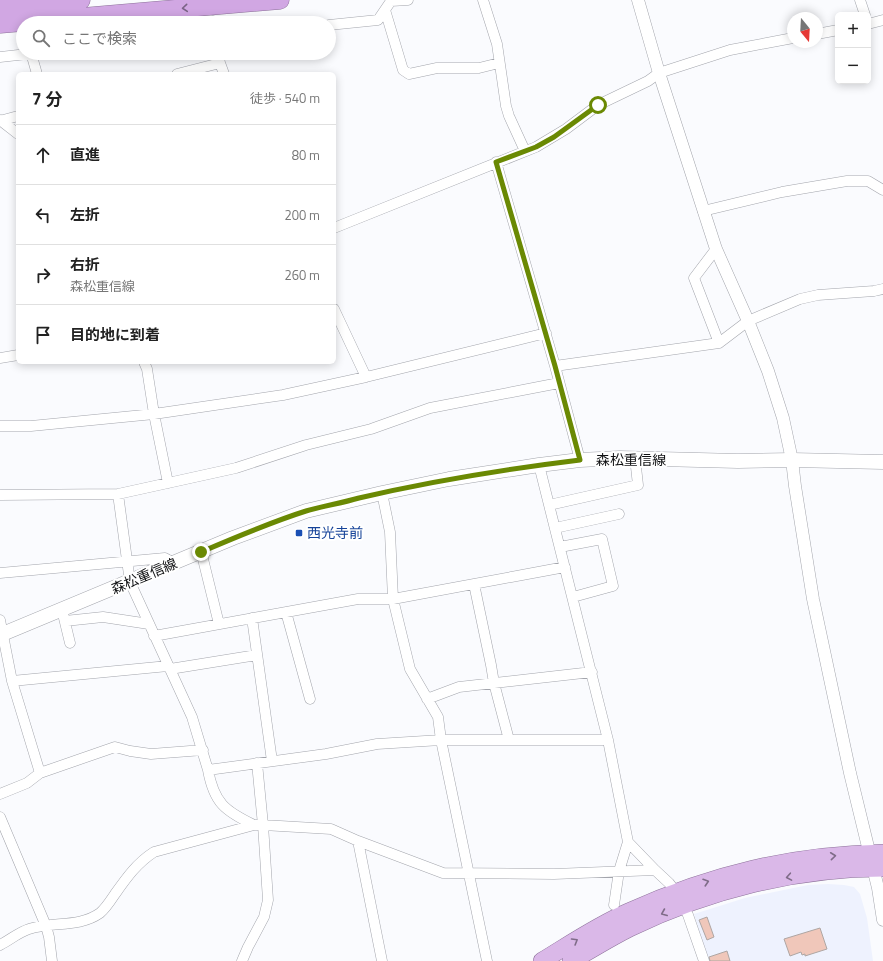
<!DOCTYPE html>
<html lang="ja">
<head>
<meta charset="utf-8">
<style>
	:root { --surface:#fff; --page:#f2f2f2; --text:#222; --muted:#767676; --line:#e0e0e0 }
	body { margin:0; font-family:"Titillium Web","Noto Sans JP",sans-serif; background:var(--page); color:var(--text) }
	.controls { position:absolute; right:12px; top:12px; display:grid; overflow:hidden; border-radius:6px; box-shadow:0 2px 10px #0003 }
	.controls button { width:36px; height:36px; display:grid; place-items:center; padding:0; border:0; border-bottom:1px solid var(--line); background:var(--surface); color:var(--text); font:20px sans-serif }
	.compass { position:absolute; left:787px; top:12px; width:36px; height:36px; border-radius:50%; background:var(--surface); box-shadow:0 2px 10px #0003; rotate:162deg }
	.stop { position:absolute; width:12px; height:12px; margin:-9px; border:3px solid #6a8903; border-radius:50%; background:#fff }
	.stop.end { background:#6a8903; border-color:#fff; box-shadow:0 1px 4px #0008 }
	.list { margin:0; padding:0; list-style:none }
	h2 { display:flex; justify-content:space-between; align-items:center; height:52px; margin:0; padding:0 16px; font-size:17px }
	h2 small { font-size:13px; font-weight:400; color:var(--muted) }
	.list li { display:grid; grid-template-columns:26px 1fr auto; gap:12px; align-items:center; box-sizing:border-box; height:60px; padding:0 16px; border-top:1px solid var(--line) }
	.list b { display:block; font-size:15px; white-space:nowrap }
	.list p { margin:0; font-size:13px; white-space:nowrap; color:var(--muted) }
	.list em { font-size:13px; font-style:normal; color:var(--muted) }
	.icon { flex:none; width:22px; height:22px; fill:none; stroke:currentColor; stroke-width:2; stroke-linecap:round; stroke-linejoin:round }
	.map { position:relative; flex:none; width:883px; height:961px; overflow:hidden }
	.search { position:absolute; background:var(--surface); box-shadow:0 2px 10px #0003; left:16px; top:16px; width:320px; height:44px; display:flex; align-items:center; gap:10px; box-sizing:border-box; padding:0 14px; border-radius:22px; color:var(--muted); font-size:15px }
	.panel { position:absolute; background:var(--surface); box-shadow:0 2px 10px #0003; left:16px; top:72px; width:320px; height:292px; border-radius:6px }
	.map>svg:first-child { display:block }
	.built { fill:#eef2fe }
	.building { fill:#f0c7ba; stroke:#aea6a3 }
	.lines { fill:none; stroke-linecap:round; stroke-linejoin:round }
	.minor-casing { stroke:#a3a5ac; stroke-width:11 }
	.tertiary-casing { stroke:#a3a5ac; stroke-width:13 }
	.secondary-casing { stroke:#a3a5ac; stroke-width:15 }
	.trunk-casing { stroke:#8d729a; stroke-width:18 }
	.motorway-casing { stroke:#8d729a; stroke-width:19 }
	.minor { stroke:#fff; stroke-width:10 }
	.tertiary { stroke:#fff; stroke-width:12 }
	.secondary { stroke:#fff; stroke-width:14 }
	.trunk { stroke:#dab8e8; stroke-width:17 }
	.motorway { stroke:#d1a7e3; stroke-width:18 }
	.oneway { stroke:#7a6385 }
	.oneway2 { stroke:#7f6c88 }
	.route { stroke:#6a8903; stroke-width:5 }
	.transit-dot { fill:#1a4fb4; stroke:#fff; stroke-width:1.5 }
	.labels { text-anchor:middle; stroke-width:4; stroke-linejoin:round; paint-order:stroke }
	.street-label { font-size:14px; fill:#0f1012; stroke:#fff }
	.transit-label { font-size:14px; fill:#164399; stroke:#fff; text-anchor:start }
</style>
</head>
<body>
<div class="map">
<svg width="883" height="961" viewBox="0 0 883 961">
	<rect width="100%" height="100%" fill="#fafbfe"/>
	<!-- built -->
	<path class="built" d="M828 884 844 885 854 887 860 894 867 918 873 961H708L694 914 745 898 808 885Z"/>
	<!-- building -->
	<path class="building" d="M707 917 714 937 707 940 699 920Z
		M820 928 827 949 805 956V954L802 955 801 952 790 956 784 939Z
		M727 951 730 961H710L709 957Z"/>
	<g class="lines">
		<!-- minor casing -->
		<g class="minor-casing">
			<path id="minor" d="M483 0 497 44 506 106 509 116 525 151
				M860 0 865 15
				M385 10 403 70 409 74 437 68H479L499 63
				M213 21V23
				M868 24 883 20
				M329 25 378 20 391 1 408 0
				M817 34 838 30
				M31 53 37 74
				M218 53 220 63 224 74
				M0 57 36 53
				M177 74 220 63
				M0 120 18 134
				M0 121 18 116
				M496 162 555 366 580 460
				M703 211 782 192 847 181H868L883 190
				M334 228 536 147 566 129 598 105 648 81 659 73 730 50 793 38
				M716 249 694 278 719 343
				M334 309 366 377
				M0 358 18 355
				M144 362 147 369 154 414 168 483
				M555 366 719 343 748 321 800 299 818 295 874 291 883 289
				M0 426H31L154 414 283 395 366 377 546 333
				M539 465 608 740 628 842 655 870 669 883 676 892 688 915 704 961
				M382 493 390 532 393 599 410 669 438 717 441 740 487 961
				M118 494 130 582 192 717 208 770 326 754 377 744 441 740H608
				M0 495 118 494 236 468 306 445 371 429 430 408 559 383
				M549 505 638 485 635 458
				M555 528 619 514
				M560 547 602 539 613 586 573 597
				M201 551 219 624
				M0 573 165 558 174 563
				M474 584 491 665 494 683 509 740
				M286 612 310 699
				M63 614 70 643
				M252 618 272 761
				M0 620 12 681 40 773
				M65 621 103 617 149 624
				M154 636 358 599H393L565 567
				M170 669 257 655
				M12 681 168 666
				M427 699 459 687 592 672
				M208 770C214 803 225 811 254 825
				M0 794 27 783 40 773 115 747 130 751 151 754 203 750
				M0 817 46 926 49 937 52 961
				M358 841 382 961
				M614 905 619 871 628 842
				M0 945C10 940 19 932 29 929 52 921 79 928 100 913 106 908 111 900 115 894 127 877 137 863 154 852L254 825H263L331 829 358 841 443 873 554 874 655 870
				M242 961 248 947 264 917 268 900 263 825 257 763"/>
		</g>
		<!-- tertiary casing -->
		<g class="tertiary-casing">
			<path id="tertiary" d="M638 0 659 73 716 249 748 321 768 371 783 418 792 460 795 486 813 599 850 773 878 888 883 920"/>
		</g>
		<!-- secondary casing -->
		<g class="secondary-casing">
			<path id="secondary" d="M0 635 233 538 306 511 382 493 449 479 539 465 580 460 620 458 738 461 792 460 883 462"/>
		</g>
		<!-- trunk casing -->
		<g class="trunk-casing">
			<path id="trunk" d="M542 961C570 944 598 925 628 912 712 874 792 855 883 853
				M571 961C591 950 610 938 630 928 708 890 796 868 883 868"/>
		</g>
		<!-- motorway casing -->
		<g class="motorway-casing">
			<path id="motorway" d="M0 8 81 0
				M0 24 280 0"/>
		</g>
		<!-- minor -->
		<use href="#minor" class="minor"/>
		<!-- tertiary -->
		<use href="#tertiary" class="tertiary"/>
		<!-- secondary -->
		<use href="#secondary" class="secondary"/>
		<!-- trunk -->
		<use href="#trunk" class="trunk"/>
		<!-- motorway -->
		<use href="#motorway" class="motorway"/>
	</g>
	<!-- one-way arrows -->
	<defs><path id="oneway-chevron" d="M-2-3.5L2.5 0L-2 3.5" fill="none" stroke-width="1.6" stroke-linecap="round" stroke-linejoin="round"/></defs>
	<use class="oneway" href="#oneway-chevron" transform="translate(185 8) rotate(175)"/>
	<g class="oneway2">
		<use href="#oneway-chevron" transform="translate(833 856) rotate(-6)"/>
		<use href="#oneway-chevron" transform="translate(789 877) rotate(170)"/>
		<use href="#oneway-chevron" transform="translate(706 882) rotate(-18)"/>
		<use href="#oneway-chevron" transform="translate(664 913) rotate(157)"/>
		<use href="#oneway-chevron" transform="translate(575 941) rotate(-31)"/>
	</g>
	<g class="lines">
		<!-- route -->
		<path class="route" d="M201 552C236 537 271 522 306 511 323 506 342 503 359 498 432 481 506 469 580 460L555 366 496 162 536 147 554 137 598 105"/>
	</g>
	<!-- markers -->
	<rect class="transit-dot" x="295" y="529" width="8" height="8" rx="2"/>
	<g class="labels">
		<!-- street labels -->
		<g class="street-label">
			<text x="631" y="465">森松重信線</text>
			<text transform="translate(144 576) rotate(-23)" y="5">森松重信線</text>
		</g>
		<!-- transit labels -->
		<g class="transit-label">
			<text x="307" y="538">西光寺前</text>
		</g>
	</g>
</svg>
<div class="controls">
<button>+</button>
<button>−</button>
</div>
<svg class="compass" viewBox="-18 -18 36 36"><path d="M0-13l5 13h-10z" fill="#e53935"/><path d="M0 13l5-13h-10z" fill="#767676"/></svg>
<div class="stop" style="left:598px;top:105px"></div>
<div class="stop end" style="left:201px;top:552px"></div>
<div class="search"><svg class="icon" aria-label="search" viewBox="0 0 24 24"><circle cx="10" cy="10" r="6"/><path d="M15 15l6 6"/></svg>ここで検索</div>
<section class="panel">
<h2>7 分<small>徒歩 · 540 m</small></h2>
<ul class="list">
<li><svg class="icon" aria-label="ahead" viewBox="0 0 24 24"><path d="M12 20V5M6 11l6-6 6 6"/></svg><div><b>直進</b></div><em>80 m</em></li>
<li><svg class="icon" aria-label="left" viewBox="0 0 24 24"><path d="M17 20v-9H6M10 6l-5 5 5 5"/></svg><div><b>左折</b></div><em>200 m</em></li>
<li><svg class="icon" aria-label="right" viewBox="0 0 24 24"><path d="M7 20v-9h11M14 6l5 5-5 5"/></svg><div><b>右折</b><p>森松重信線</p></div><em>260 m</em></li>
<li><svg class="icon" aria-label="arrive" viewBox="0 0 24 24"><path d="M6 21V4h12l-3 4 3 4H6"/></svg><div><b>目的地に到着</b></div></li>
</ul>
</section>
</div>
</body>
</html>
